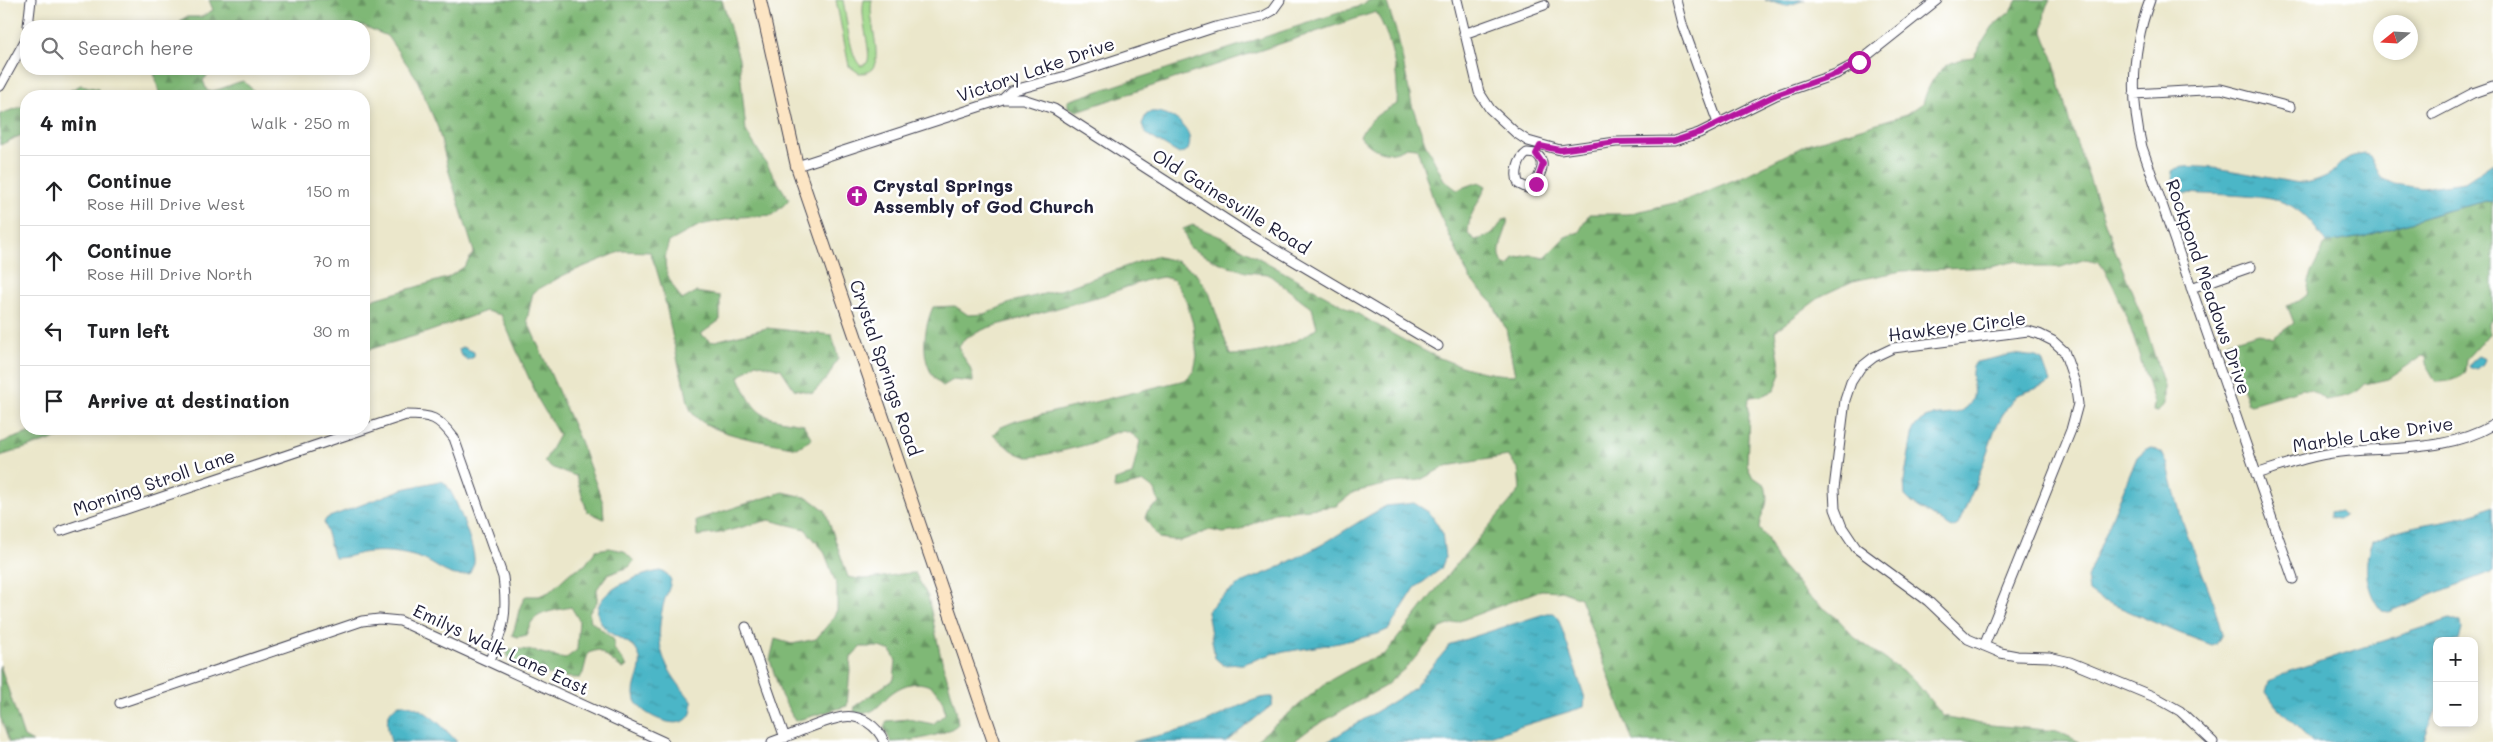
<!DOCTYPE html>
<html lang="en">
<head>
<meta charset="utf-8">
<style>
	:root { --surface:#fff; --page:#f2f2f2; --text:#202124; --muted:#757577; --line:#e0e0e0 }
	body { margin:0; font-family:Mali,sans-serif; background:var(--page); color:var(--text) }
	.controls { position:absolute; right:15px; bottom:15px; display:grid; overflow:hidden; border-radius:10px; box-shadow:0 2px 8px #0003 }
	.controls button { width:45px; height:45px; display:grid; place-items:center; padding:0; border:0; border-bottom:1px solid var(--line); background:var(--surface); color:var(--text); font:25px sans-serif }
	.compass { position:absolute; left:2373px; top:15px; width:45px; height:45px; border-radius:50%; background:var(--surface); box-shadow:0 2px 8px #0003; rotate:252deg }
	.stop { position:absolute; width:15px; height:15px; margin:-11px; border:4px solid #b5179e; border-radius:50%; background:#fff }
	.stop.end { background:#b5179e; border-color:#fff; box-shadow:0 1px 5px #0008 }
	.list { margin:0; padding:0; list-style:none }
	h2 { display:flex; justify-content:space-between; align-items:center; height:65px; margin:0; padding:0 20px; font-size:21px }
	h2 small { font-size:16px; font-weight:400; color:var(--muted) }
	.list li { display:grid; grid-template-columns:32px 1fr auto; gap:15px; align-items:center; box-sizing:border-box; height:70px; padding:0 20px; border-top:1px solid var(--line) }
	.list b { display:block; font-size:19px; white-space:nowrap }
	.list p { margin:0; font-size:16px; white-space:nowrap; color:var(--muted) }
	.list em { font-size:16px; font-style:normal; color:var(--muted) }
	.icon { flex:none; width:28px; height:28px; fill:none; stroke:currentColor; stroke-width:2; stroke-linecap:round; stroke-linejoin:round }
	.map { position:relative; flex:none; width:2493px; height:742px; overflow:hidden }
	.search { position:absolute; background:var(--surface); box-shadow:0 2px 8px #0003; left:20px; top:20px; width:350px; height:55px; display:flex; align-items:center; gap:12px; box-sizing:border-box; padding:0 18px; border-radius:20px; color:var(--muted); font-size:19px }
	.panel { position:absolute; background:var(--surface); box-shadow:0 2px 8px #0003; left:20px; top:90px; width:350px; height:345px; border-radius:20px }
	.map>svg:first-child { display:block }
	.forest { fill:url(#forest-firs); stroke:#506d58 }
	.park { fill:#9fd88a; stroke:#607d62 }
	.water { fill:url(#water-ripples); stroke:#366c81 }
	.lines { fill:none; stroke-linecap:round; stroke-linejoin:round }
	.street-casing { stroke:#404051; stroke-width:11 }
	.secondary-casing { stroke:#404051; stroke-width:14 }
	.street { stroke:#fff; stroke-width:9 }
	.secondary { stroke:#fce5c4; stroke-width:12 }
	.route { stroke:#b5179e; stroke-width:6 }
	.labels { text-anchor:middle; stroke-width:5; stroke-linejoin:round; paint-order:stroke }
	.street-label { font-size:18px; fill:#22223b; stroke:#fff }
	.poi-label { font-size:18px; font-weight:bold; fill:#22223b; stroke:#fff; text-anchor:start }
</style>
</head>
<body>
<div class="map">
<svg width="2493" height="742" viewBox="0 0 2493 742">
	<defs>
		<pattern id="forest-firs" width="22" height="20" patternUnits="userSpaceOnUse" patternTransform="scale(1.25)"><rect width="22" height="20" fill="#7fb876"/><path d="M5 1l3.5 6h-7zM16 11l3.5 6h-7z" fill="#689562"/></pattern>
		<pattern id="water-ripples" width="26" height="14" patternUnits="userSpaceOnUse" patternTransform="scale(1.25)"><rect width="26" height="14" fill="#4bb6c7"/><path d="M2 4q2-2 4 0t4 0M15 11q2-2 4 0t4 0" fill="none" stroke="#3e94a3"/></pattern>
	</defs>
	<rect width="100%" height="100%" fill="#fff"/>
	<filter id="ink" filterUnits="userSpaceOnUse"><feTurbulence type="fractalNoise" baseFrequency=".02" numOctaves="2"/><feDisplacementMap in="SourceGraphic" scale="10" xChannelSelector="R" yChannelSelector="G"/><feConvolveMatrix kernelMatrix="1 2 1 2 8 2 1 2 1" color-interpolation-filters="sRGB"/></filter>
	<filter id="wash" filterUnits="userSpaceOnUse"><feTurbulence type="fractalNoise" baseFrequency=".0096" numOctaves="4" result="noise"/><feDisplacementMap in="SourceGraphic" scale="20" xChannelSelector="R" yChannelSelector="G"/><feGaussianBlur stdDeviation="1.12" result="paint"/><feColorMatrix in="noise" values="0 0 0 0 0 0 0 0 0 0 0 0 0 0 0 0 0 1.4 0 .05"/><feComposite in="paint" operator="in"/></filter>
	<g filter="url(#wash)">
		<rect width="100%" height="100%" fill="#ebe7cb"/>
		<!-- forest -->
		<path class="forest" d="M209 0H722L739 59 746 131 789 200 773 215 740 217 700 225 669 242C660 268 668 278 682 300L696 292 720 296V320L701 334 711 342 767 328 832 335 838 358 828 377 813 393 794 389 781 369 756 363 739 377C756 418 761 417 803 424L812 439 797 448C769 442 712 436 693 414 688 408 687 395 685 388 671 343 668 295 650 252L622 251 566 274 533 292 527 320 580 441 603 503 604 519 587 511 576 476 553 468 544 462 559 435 539 401 501 315 486 311 428 332 364 351V302L447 278 464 267 474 252 449 172 438 128 416 77 387 36 364 26H180L181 20 186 17H201L213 10Z
			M1370 0H1386L1398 37 1412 105 1425 143 1444 180 1457 190 1479 182 1486 186C1479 205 1468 212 1468 234L1475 240C1490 237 1496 232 1503 219H1507C1510 231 1491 250 1505 266L1510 265 1514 258 1530 255 1544 258 1565 237 1579 232 1589 214H1627L1683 201 1746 175 1808 144 1907 114 1923 103C1931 76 1944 60 1973 57L1993 26 2011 11 2017 0H2050L2045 10 2043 32 2053 59 2070 124 2113 245 2143 319 2164 386V404L2158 412 2153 411 2154 402C2140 361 2124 295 2099 262L2086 259 2061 267H2035L2017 261 1990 267 1902 271 1853 281 1823 295 1775 331 1781 374 1774 391 1761 396 1750 397 1747 405 1749 414 1747 465 1752 476 1765 485C1771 510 1761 507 1759 529L1767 538 1777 560 1807 595 1838 619 1854 637 1913 679 1943 716 1981 724 2057 731 2080 742H1633L1580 598 1561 591 1541 590 1441 628 1409 665 1385 686 1310 729 1293 742H1254L1327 682 1359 664 1385 654 1454 567 1520 490 1518 468 1508 456 1446 466 1420 480 1393 483 1354 492 1336 506 1274 513 1238 531 1223 533 1210 530 1180 541 1159 538 1145 518 1147 512 1159 503 1155 490 1144 482 1114 489 1115 480 1132 475 1140 441C1122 422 1112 435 1092 443 1084 446 1034 458 1028 457 1014 454 1003 444 993 434L999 428 1016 421 1185 380 1194 371 1197 356 1193 324 1185 298 1174 280 1163 277 1147 280 1104 295 987 328 965 338 959 347C964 362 973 366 973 382L953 380 943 386C919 369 922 332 933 307L955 306 968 315 985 314 1015 301 1060 290 1155 256 1176 261 1195 272 1209 292 1230 355C1258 355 1296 346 1317 327L1312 308 1268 274 1246 272 1218 262 1189 247 1183 229 1193 225 1225 239C1267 263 1309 286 1351 310 1403 339 1454 375 1515 375L1506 329 1492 302 1470 279 1435 205 1417 148 1406 147C1389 158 1372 151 1360 136 1369 119 1380 112 1397 104 1399 74 1391 37 1376 12L1077 111 1068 107V101L1357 7Z
			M153 69H215L203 80 207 91C218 92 230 84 243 81L260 96H160Z
			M81 85 98 89 100 96H59Z
			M26 105V133L0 145V114Z
			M2487 201 2493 202V319L2489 322V334L2467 358 2466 372C2456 380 2449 382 2436 382L2428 368 2426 357 2422 356 2388 379 2365 384C2355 397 2341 397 2325 400L2312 390 2302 389 2251 404 2247 402 2227 342 2259 333 2273 338 2294 323 2287 305 2299 301 2307 295 2310 275 2326 243 2363 237 2445 211Z
			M40 429H86L0 456V443Z
			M783 492 809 498 825 510 848 577C871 583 892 573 915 573L928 597 940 653 956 710 958 724C946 736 908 742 891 742L884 728 887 721 908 719 933 724 945 714C943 683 917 675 893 692 884 698 878 711 866 713 863 714 858 712 854 712L855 706 894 679 896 661 891 651 880 647H860L851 657 847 706 795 721 781 695 770 660 775 639 792 644 816 639 831 621 837 610V586L824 551 805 529 769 520 720 533 697 536 696 520Z
			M609 548 624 551 634 561 629 567 607 575 597 589V602L589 612 591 621 614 640V649L627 666 623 669 598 650 588 653 583 673 580 678C554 678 532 671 509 661L507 652C517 644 551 656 565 659L577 650 579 620 571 607C551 612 530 611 527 635L518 637 512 635C519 619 516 610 526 596H539L549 592 571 572 585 565 596 550Z
			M0 665 24 737 33 742H9L0 716Z"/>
		<!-- park -->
		<path class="park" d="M836 0H843C846 14 850 59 861 66L867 63C873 53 859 19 864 0H872C866 22 892 75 859 73L849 66Z"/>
		<!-- water -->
		<path class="water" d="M1765 0H1805L1786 6Z
			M1151 112C1170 110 1197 129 1188 150L1179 154 1146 134 1142 124 1146 115Z
			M2365 154 2370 156 2381 178 2394 184 2421 188 2465 182 2493 163V202L2487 201 2445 211 2363 237 2326 243C2316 228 2303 210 2285 203 2262 194 2211 195 2185 193 2177 189 2172 180 2172 171 2189 157 2276 181 2301 183 2307 184 2324 178 2330 174 2336 169 2340 162 2350 157 2355 155 2361 155 2365 154Z
			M463 347 474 352V357L467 360 460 354 459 349Z
			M2014 354 2036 357 2042 360 2050 382 2047 385 2017 395 2006 409 1995 430 1975 486 1958 525 1952 528 1912 503 1905 496 1904 481 1913 430C1927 405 1951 423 1968 406 1981 392 1965 375 1976 362Z
			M2478 356 2485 359 2483 365 2476 370 2469 367 2472 361Z
			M2153 448 2162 453 2167 463 2182 520 2212 598 2222 634 2217 643 2212 645 2179 633 2100 599 2089 591 2087 578 2137 457 2146 449Z
			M439 481 444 482C453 489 474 546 474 558 475 564 472 568 470 573 451 582 436 563 420 558 402 552 381 550 362 553 353 555 345 558 335 558L333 556 324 522 327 518 403 489Z
			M1414 503 1430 513 1442 532 1445 558 1441 569 1415 588 1389 629 1378 634 1339 643 1272 654 1243 664 1223 665 1215 658 1207 611 1219 599 1241 583 1273 570 1323 544 1370 515 1386 506Z
			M2493 506V571L2388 612 2382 611C2366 593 2362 564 2372 542 2409 520 2455 525 2493 506Z
			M2340 511 2344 515 2339 519 2330 518V513Z
			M661 571 667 574 671 580C670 589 665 596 663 606 653 649 665 669 692 701 696 741 641 717 635 700 630 685 645 670 639 655 632 639 616 640 606 629 575 597 638 574 661 571Z
			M1547 613H1554L1558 617 1585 698 1584 707 1470 742H1327L1413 689 1451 644Z
			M2450 619 2461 623 2462 629 2459 641H2437V705L2423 742H2312L2276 706 2266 692 2269 681 2293 670Z
			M1273 697 1272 705 1226 742H1133C1153 736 1174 733 1193 727 1215 721 1251 695 1273 697Z
			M399 704C421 703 443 726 457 742H391C387 725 383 714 399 704Z"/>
	</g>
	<g filter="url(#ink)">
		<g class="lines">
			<!-- street casing -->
			<g class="street-casing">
				<path id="street" d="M1457 0 1479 92 1490 109 1516 133 1528 141 1560 150 1616 142 1674 141 1699 133 1776 95 1836 74 1859 62 1937 0
					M1676 0 1682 24 1718 123
					M2150 0C2132 48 2130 98 2142 147L2293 579
					M28 26 31 0
					M1464 34 1544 5
					M0 86 26 39
					M2134 94 2221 89 2290 107
					M1003 99H1023L1054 109 1247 233 1438 346
					M2433 114 2473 93 2493 86
					M1527 153 1536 154C1548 162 1540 174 1535 184L1527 188 1519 184C1514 175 1518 159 1527 153Z
					M797 166 1003 99 1011 91 1066 76 1216 27 1261 17 1272 11 1280 0
					M2191 288 2251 267
					M2256 474C2284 465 2311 455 2341 452 2392 447 2447 452 2493 425
					M61 531 406 415C432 415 438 417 454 438L503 577C508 615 504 628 489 662
					M746 627 785 738
					M1984 646 2071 430 2078 404 2075 383 2064 351 2053 341 2039 334 2028 331 1893 348 1874 357 1860 368 1851 382 1845 400 1834 489 1835 509 1842 527 1856 548 1928 601 1968 639 2001 653 2017 656 2049 657 2070 662 2157 698 2180 711 2213 742
					M120 703 362 621 379 619 400 621 664 742
					M772 742C793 735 823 720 843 717 860 714 878 726 884 742"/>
			</g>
			<!-- secondary casing -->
			<g class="secondary-casing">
				<path id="secondary" d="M760 0 797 166 994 742"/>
			</g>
			<!-- street -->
			<use href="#street" class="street"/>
			<!-- secondary -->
			<use href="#secondary" class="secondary"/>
		</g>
	</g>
	<g class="lines" filter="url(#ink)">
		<!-- route -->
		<path class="route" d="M1536 184 1543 164 1536 154 1540 146 1560 150 1616 142 1674 141 1698 133 1776 95 1836 74 1859 62"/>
	</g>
	<!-- icons -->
	<defs>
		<g id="church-disc" transform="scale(1.125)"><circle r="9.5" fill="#b5179e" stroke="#fff"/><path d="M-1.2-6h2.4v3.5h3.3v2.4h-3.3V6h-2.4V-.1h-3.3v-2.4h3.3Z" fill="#fff"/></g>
	</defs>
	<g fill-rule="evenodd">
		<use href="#church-disc" x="857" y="196"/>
	</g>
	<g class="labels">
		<!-- street labels -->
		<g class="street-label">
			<text transform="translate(1036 70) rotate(-19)" y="6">Victory Lake Drive</text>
			<text transform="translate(1231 202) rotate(32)" y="6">Old Gainesville Road</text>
			<text transform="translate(2208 287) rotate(71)" y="6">Rockpond Meadows Drive</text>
			<text transform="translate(1957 327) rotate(-7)" y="6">Hawkeye Circle</text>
			<text transform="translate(885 368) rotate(71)" y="6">Crystal Springs Road</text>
			<text transform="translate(2373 435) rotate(-8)" y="6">Marble Lake Drive</text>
			<text transform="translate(154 483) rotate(-19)" y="6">Morning Stroll Lane</text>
			<text transform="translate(501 650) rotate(25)" y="6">Emilys Walk Lane East</text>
		</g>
		<!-- poi labels -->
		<g class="poi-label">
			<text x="873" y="192">Crystal Springs<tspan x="873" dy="21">Assembly of God Church</tspan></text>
		</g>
	</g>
</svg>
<div class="controls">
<button>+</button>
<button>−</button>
</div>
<svg class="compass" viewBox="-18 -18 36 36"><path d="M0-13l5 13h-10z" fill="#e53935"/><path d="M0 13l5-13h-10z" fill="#757577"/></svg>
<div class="stop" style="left:1859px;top:62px"></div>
<div class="stop end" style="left:1536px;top:184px"></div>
<div class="search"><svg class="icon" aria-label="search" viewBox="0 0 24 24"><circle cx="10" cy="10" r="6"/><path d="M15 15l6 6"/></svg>Search here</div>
<section class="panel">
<h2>4 min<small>Walk · 250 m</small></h2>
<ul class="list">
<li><svg class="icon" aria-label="ahead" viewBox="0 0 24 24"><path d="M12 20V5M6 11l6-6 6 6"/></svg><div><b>Continue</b><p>Rose Hill Drive West</p></div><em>150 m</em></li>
<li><svg class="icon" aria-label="ahead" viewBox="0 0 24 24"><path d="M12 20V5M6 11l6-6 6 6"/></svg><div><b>Continue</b><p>Rose Hill Drive North</p></div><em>70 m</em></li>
<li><svg class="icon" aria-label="left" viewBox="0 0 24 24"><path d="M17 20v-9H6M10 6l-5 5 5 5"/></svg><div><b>Turn left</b></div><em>30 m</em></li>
<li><svg class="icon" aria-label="arrive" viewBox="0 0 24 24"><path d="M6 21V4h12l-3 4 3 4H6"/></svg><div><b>Arrive at destination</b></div></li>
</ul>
</section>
</div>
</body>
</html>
